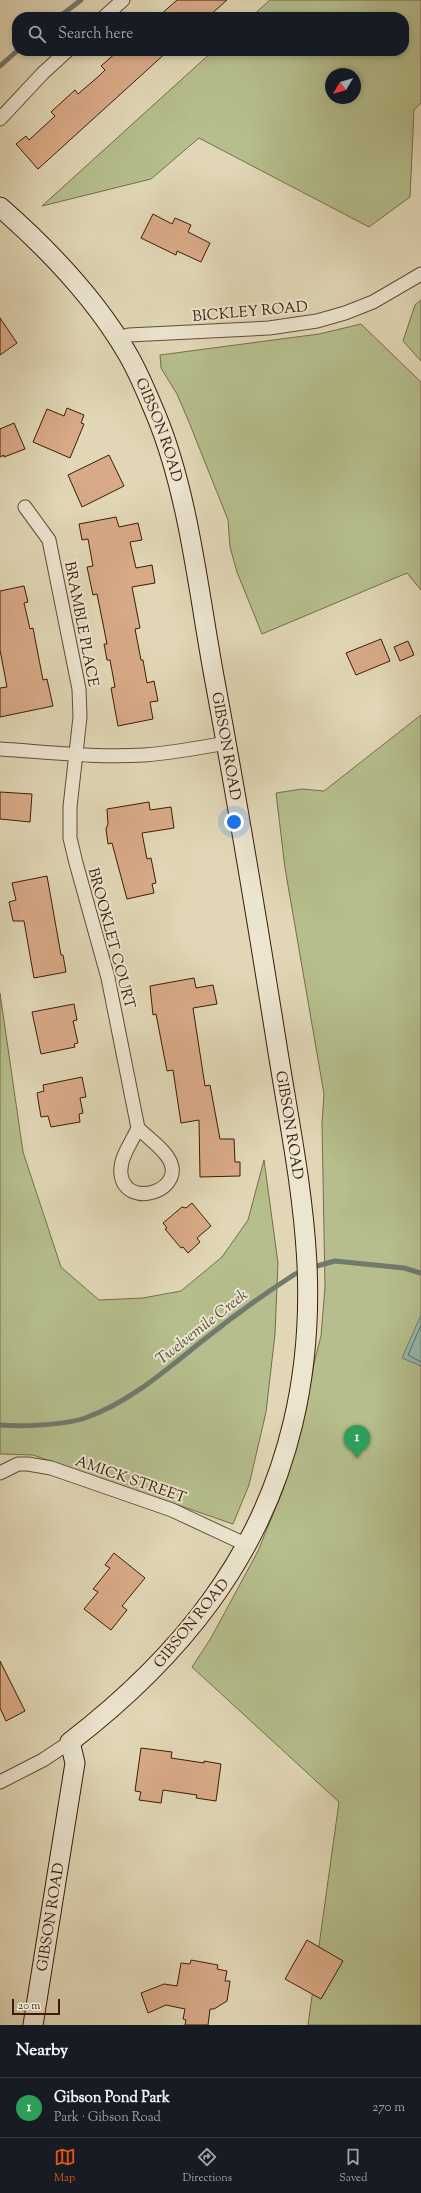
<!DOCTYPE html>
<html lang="en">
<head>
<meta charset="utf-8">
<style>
	:root { --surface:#171b24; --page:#242831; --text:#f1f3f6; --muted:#9ea1a6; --line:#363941; --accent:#ea580c }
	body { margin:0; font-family:"Sorts Mill Goudy",serif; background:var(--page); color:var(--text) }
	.compass { position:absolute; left:325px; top:68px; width:36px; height:36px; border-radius:50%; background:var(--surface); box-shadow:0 2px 6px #0003; rotate:232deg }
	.scale { position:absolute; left:12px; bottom:10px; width:48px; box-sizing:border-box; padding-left:4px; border:2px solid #3c1c09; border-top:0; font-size:11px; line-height:14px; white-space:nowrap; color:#3c1c09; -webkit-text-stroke:3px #ece5d0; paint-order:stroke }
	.you { position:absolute; left:234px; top:822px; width:14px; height:14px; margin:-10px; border:3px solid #fff; border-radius:50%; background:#1a73e8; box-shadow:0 0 0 6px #1a73e833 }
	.badge { display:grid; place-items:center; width:26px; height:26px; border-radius:50%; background:var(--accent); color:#fff; font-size:13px; font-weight:700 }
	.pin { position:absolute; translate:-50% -33px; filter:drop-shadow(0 1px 2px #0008) }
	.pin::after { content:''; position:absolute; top:21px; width:14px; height:12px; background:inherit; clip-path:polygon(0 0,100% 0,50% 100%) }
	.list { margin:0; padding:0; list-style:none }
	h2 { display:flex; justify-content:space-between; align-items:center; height:52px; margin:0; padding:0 16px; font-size:17px }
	h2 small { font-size:13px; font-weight:400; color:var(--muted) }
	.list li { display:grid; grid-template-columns:26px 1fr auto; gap:12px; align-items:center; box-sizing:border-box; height:60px; padding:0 16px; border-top:1px solid var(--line) }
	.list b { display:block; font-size:15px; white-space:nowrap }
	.list p { margin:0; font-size:13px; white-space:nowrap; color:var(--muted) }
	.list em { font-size:13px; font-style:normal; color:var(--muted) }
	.icon { flex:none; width:22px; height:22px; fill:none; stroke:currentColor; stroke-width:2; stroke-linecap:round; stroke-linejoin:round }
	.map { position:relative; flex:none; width:421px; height:2025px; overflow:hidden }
	.search { position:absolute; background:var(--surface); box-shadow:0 2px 6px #0003; left:12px; right:12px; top:12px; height:44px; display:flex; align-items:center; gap:10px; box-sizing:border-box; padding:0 14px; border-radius:16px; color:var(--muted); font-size:15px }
	.sheet { height:112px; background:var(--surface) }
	nav { display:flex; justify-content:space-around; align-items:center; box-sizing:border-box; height:56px; border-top:1px solid var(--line); background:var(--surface); font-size:11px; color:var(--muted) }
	nav a { display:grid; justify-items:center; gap:2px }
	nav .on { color:var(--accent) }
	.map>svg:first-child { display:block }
	.green { fill:#b5be8c; stroke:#786d4a; fill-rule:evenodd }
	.water { fill:#94b9b1; stroke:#717a6e }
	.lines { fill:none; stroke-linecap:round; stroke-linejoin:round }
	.shore { stroke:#686a5d; stroke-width:1 }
	.stream { stroke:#717a6e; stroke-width:5 }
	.building { fill:#d9aa87; stroke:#3c1c09 }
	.street-casing { stroke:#654b34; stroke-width:15 }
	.secondary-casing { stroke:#3c1c09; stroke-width:21 }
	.street { stroke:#ece5d0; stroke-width:13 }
	.secondary { stroke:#ece5d0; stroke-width:19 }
	.labels { text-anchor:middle; stroke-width:4; stroke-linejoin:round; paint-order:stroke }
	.street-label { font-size:15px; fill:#3c1c09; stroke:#ece5d0 }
	.water-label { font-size:16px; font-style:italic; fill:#564b3b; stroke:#ece5d0 }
</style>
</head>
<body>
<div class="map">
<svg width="421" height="2025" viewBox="0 0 421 2025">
	<rect width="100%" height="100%" fill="#e1d7b6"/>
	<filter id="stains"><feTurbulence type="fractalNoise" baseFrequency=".005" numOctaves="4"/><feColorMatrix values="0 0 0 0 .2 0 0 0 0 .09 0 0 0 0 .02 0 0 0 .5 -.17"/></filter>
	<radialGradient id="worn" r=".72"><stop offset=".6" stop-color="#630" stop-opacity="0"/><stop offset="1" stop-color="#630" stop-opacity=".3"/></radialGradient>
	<!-- green -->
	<path class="green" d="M270 0H421V103L414 110 410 197 369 227 199 138 151 179 42 206 213 51H404V17H251ZM331 74H355V98H331Z
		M421 300V361L403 341 415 305Z
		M361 324 421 382V590L407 573 262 634 237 572 230 547 228 520 189 422 177 394 161 368 160 355 319 334Z
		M421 715V2025H308L339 1802 192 1667 211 1638 258 1551 283 1490 302 1426 315 1359 321 1336 325 1287 322 1123 324 1094 285 868 276 793 302 789 324 791Z
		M0 993 23 1152 61 1267 99 1300 143 1298 181 1291 222 1257 248 1220 264 1160 278 1263 275 1334 266 1412 249 1485 233 1524 33 1455 0 1454Z"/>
	<!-- water -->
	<path class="water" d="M421 1315V1366L402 1358Z"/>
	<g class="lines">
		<!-- shore -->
		<path class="shore" d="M421 1325 408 1355 421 1362"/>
		<!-- stream -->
		<path class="stream" d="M59 17 81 0
			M0 66 17 51
			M310 1268 335 1261 404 1268 421 1273
			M0 1425C20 1427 65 1425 85 1418 131 1402 168 1368 206 1338 235 1315 264 1294 295 1274L303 1271"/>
	</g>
	<!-- building -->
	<path class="building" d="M177 0H227L208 17H158Z
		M118 51H168L38 169 16 144 26 136 29 140 55 116 51 112 75 90 78 94 99 76 105 70 101 66Z
		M153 214 172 224 175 218 191 225 188 232 210 243 201 262 177 251 176 255 141 238Z
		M0 318 17 343 0 355Z
		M67 408 84 415 81 423 84 424 70 458 33 442 47 409 64 416Z
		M14 423 25 449 4 457V455L0 457V429Z
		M109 455 124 486 82 507 68 475Z
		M116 517 119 527 138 523 142 540 130 542 136 568 152 565 155 583 132 587 140 628 135 629 141 660H143L147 683 154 681 158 701 150 702 153 719 118 726 111 688 115 687 110 660H107L104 644H107L97 594 93 595 87 567 93 566 88 539 82 540 79 524Z
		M24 586 28 602 24 603 30 629 33 628 43 680 47 679 53 706 0 717V688L7 687 0 650V591Z
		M381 639 390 661 356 675 346 653Z
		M408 641 414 655 400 661 394 647Z
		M0 792 32 794 30 822 0 819Z
		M149 802 150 810 171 807 174 828 142 833 147 859 151 858 156 883 152 884 154 893 127 899 112 843 108 844 106 829 108 824 107 809Z
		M47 876 61 955H63L66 972 34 978 24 921H13L9 902 16 900 12 883Z
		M194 978 196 988 213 985 217 1004 193 1008 205 1086 210 1085 220 1139H234L235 1162H240V1176L200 1177 199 1120 181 1123 173 1070 167 1071 156 1014 153 1015 150 986Z
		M74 1004 77 1020 73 1021 78 1043 74 1044 75 1047 41 1054 32 1012Z
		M82 1077 86 1097 80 1098 83 1113 79 1114 80 1122 51 1127 48 1116 41 1117 37 1093 44 1091 43 1085Z
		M192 1203 211 1226 197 1238 200 1242 188 1253 183 1247 181 1248 165 1229 167 1228 163 1223 182 1207 186 1208Z
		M114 1553 145 1578 122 1606 127 1610 111 1630 84 1609 98 1592 93 1589 110 1568 105 1565Z
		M0 1661 25 1711 6 1721 0 1708Z
		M141 1748 172 1752 171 1758 204 1763V1761L221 1764 216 1801 196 1798 197 1795 163 1790 161 1803 139 1800 141 1792 135 1791Z
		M307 1940 343 1961 321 1999 285 1979Z
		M191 1960 218 1965 217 1969 227 1971 225 1981H230L227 2001 214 2009H210L208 2025H185L186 2020 183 2019 185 2009 166 2005 148 2013 141 1993 164 1984 177 1986 181 1963 190 1964Z"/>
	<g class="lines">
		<!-- street casing -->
		<g class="street-casing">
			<path id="street" d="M104 17 123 0
				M0 119 43 73 67 51
				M118 338 129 335 269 328 317 321 345 313 373 302 421 274
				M25 507 49 540 79 689 80 717 70 807V838L76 863 108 978 138 1128
				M0 749C48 752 96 758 144 755 172 753 199 748 226 743
				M138 1128C147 1137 159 1145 167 1156 191 1190 125 1211 121 1174 119 1158 132 1142 138 1128Z
				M0 1473 18 1464H28L51 1468 172 1510 247 1545
				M0 1782 43 1760 70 1742"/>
		</g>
		<!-- secondary casing -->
		<g class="secondary-casing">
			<g id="secondary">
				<path id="s1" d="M0 207C48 249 95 298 127 353 139 373 147 394 156 415 190 497 199 599 216 687 238 806 258 926 277 1046 298 1178 325 1289 293 1423 261 1558 179 1658 70 1742L75 1763 33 2025"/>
			</g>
		</g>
		<!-- street -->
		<use href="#street" class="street"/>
		<!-- secondary -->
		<use href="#secondary" class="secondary"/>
	</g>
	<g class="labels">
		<!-- street labels -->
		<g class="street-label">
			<text transform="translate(250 311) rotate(-5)" y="5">BICKLEY ROAD</text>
			<text dy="5" stroke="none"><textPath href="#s1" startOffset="278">GIBSON ROAD</textPath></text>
			<text transform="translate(82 624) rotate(79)" y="5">BRAMBLE PLACE</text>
			<text dy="5" stroke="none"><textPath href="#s1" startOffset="602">GIBSON ROAD</textPath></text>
			<text transform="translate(112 938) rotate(75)" y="5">BROOKLET COURT</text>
			<text dy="5" stroke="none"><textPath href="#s1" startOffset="986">GIBSON ROAD</textPath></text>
			<text transform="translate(131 1479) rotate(19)" y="5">AMICK STREET</text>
			<text transform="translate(191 1623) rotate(-51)" y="5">GIBSON ROAD</text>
			<text transform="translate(50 1917) rotate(-81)" y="5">GIBSON ROAD</text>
		</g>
		<!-- water labels -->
		<g class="water-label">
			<text transform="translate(201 1326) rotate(-38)" y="6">Twelvemile Creek</text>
		</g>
	</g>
	<rect width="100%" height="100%" filter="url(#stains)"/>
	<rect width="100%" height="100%" fill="url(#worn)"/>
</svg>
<svg class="compass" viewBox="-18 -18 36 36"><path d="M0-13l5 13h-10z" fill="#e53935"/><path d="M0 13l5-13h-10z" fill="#9ea1a6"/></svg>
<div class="scale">20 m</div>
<div class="you"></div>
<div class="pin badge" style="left:357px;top:1458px;background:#2e9e5b">1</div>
<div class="search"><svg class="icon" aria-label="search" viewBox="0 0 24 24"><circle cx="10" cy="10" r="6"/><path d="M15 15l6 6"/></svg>Search here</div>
</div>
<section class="sheet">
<h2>Nearby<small></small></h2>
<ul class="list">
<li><span class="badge" style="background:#2e9e5b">1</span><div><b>Gibson Pond Park</b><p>Park · Gibson Road</p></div><em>270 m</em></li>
</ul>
</section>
<nav>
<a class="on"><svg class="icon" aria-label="map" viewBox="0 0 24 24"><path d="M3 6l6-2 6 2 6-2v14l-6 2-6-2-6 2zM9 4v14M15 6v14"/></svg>Map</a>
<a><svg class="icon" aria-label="directions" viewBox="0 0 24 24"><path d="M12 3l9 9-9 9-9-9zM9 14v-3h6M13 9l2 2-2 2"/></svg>Directions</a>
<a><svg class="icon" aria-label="saved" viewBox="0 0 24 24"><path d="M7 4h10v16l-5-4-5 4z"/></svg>Saved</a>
</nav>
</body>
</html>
